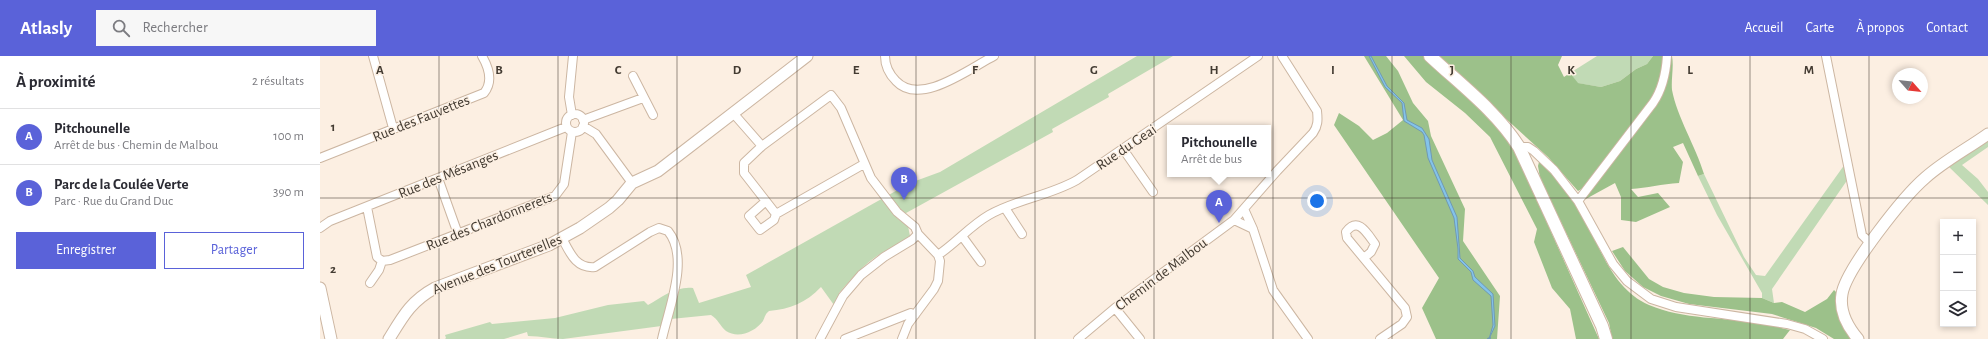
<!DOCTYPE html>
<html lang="fr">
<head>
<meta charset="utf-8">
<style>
	:root { --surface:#fff; --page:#f7f7f7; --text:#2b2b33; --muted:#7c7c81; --line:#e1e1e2; --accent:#5a62d9 }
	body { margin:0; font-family:"Alegreya Sans",sans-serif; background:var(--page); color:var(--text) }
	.controls { position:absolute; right:12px; bottom:12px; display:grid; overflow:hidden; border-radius:0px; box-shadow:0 2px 6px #0003 }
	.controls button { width:36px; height:36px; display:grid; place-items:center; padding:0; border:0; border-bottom:1px solid var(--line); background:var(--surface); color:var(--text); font:20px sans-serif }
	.compass { position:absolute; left:1572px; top:12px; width:36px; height:36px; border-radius:50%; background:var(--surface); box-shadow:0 2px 6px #0003; rotate:117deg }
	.you { position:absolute; left:997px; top:145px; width:14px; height:14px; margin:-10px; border:3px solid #fff; border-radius:50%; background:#1a73e8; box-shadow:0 0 0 6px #1a73e833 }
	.badge { display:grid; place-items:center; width:26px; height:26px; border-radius:50%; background:var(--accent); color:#fff; font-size:13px; font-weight:700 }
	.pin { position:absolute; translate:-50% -33px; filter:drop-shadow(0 1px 2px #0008) }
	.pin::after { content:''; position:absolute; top:21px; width:14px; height:12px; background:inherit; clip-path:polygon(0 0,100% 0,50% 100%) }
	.popup { position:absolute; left:847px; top:69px; width:104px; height:52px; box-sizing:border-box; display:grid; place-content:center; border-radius:0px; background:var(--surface); filter:drop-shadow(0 1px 3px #0005); font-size:13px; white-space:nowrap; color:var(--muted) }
	.popup b { font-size:15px; color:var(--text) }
	.popup::after { content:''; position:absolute; left:50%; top:100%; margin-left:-8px; border:8px solid transparent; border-top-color:var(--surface) }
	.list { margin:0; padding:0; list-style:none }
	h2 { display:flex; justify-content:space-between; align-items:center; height:52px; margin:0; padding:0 16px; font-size:17px }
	h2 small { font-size:13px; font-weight:400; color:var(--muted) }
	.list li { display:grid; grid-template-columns:26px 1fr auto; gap:12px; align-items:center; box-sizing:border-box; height:56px; padding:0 16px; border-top:1px solid var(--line) }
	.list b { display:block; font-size:15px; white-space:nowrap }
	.list p { margin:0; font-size:13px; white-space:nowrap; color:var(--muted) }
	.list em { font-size:13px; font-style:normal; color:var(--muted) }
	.actions { display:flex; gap:8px; padding:12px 16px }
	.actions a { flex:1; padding:9px 0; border:1px solid var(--accent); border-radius:0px; text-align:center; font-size:14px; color:var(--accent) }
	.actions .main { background:var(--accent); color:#fff }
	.icon { flex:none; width:22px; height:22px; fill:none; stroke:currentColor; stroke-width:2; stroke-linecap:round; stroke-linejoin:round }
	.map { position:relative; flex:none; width:1668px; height:283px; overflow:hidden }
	header { display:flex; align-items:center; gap:24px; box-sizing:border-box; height:56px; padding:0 20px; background:var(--accent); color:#fff }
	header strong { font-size:19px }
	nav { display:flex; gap:22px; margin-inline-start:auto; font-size:14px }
	.search { width:280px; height:36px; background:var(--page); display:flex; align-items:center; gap:10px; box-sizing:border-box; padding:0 14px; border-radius:0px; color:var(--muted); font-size:15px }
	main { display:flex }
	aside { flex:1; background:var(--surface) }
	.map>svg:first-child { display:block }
	.green { fill:#c1dab5 }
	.forest { fill:#9cc18a }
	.water { fill:#83c3ea; stroke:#709ab3 }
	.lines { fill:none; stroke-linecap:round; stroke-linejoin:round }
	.stream { stroke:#709ab3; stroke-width:2 }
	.minor-casing { stroke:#ccb6a2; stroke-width:10 }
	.tertiary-casing { stroke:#ccb6a2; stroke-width:13 }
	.secondary-casing { stroke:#ccb6a2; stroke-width:14 }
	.minor { stroke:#fff; stroke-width:8 }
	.tertiary { stroke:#fff; stroke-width:11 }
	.secondary { stroke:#fff; stroke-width:12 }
	.grid { fill:none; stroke:#433b32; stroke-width:1; stroke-opacity:0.55 }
	.labels { text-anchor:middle; stroke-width:3; stroke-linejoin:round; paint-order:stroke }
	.street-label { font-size:15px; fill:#433b32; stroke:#fcefe2 }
	.grid-label { font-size:13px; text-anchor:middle; font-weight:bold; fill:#433b32; stroke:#fcefe2; stroke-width:3; stroke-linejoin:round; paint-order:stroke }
</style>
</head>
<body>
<header>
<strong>Atlasly</strong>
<div class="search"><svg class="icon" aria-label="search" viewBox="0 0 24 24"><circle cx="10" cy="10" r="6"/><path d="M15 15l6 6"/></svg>Rechercher</div>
<nav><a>Accueil</a><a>Carte</a><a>À propos</a><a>Contact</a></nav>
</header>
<main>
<aside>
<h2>À proximité<small>2 résultats</small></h2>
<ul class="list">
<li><span class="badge">A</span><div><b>Pitchounelle</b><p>Arrêt de bus · Chemin de Malbou</p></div><em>100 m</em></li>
<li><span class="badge">B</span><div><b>Parc de la Coulée Verte</b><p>Parc · Rue du Grand Duc</p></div><em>390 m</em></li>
</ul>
<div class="actions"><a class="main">Enregistrer</a><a>Partager</a></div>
</aside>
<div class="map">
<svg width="1668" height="283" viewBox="0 0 1668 283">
	<rect width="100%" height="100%" fill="#fcefe2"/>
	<!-- green -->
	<path class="green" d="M817 0H853L788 38 789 41 732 73 733 76 577 162 588 170 590 180C582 190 570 191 560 198 544 208 531 223 519 237V240L514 249 501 231C486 247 470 253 449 255 445 258 445 261 443 265 435 276 418 283 406 275 400 270 398 263 391 259L351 263 349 269 243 283C231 283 221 280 208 280L207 276 184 283H125L126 282 125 279 170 266 172 268 235 262 288 249 324 245 328 249C342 241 356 230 373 232L379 247 431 231 426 219 590 127 620 116Z
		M1277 0H1333L1327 8 1316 13 1300 25 1281 31 1257 27 1250 17Z
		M1668 84V91L1642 109 1658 123 1668 136V149L1628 110Z
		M1525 108 1528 123 1452 233 1454 247 1442 242V237L1397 159 1378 120 1384 118 1424 201 1436 219 1445 220Z"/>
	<!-- forest -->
	<path class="forest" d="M1044 0H1066L1078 15 1093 47 1108 65 1111 80 1145 153 1143 185 1180 240 1177 283H1116L1102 252 1119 222 1014 69 1019 57 1039 70 1053 84 1067 77 1083 64Z
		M1084 0H1103L1180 70 1190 84 1279 283H1256L1250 253 1232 232 1214 186 1217 173 1170 81 1145 57 1106 26Z
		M1117 0H1242L1238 9 1244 21 1250 17 1258 27 1281 31 1300 25 1316 13 1327 8 1333 0H1344L1340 25 1331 47 1265 131 1258 135 1228 101Z
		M1349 0H1352C1354 11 1351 23 1352 34 1357 61 1376 91 1384 118L1378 120 1363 87 1353 91 1363 106 1359 127C1342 128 1327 132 1311 133L1318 141 1338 137 1350 151 1316 166 1301 164V141L1295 127 1264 144 1341 41Z
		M1219 106C1234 119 1245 131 1256 147 1278 182 1288 231 1329 249 1364 264 1403 261 1440 267 1450 268 1460 272 1470 274L1463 283H1292L1289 267 1220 122 1218 110Z
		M1303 191 1329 223 1343 231 1364 237 1394 241 1442 242 1454 247 1462 246 1485 256 1507 243 1514 234 1518 238 1533 283H1514L1496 272 1452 258 1369 248 1341 240 1323 231 1305 215 1292 195Z"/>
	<!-- water -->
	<path class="water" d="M1049 0H1051L1067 30 1084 47 1087 64 1102 72 1109 83 1112 104 1137 161 1140 202 1153 215 1155 221 1173 238 1175 270 1169 283 1173 269 1171 240 1153 224 1151 216 1138 203V193L1134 162 1108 102 1104 79 1102 76 1084 65 1082 47 1065 31Z"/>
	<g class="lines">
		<!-- stream -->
		<path class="stream" d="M1168 283 1170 282"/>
		<!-- minor casing -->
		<g class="minor-casing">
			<path id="minor" d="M53 0 73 72
				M565 0C565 10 568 17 576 25 600 51 650 12 674 0
				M1506 0 1542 179 1551 188
				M313 20 333 59
				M413 57 442 90
				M246 67a9 9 0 1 1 18 0a9 9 0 1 1-18 0Z
				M252 59 249 41 253 0
				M263 64 323 42
				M263 70 276 78 312 127
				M1199 91H1208L1214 95 1234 114 1258 145 1293 208 1307 225 1331 243 1356 251 1467 268 1485 273 1503 283
				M803 93 833 136
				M0 102 164 37C173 26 169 12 162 0
				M544 108 456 158 424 117V107L442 90 511 39 521 52 551 122 577 156 595 171 598 178 618 199 620 205 618 225 614 233 588 268 582 283
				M118 122 138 178
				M446 145 429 160 440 174 454 164 456 158
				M1258 145 1333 47C1342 34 1346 16 1347 0
				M47 151 57 201 62 205 70 204 235 140 244 128 252 76
				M685 152 702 178
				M924 153 933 173 953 234 988 283
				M914 164 933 173
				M0 172 10 165 246 71
				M642 180 661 206
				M242 182C250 197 256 213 275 211L330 176 339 172 348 175C370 202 349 251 342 283
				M618 199C636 187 650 170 669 159 697 143 729 140 757 124L938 0
				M1044 202 1051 196 1055 188C1047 177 1038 160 1026 176L1027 182 1085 252 1087 261 1082 268 1060 283
				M50 227 59 214 62 205
				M795 252 820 283
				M500 283 523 240 541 219 564 201 592 184 598 178
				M525 283 591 257 595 259
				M758 283 795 252 914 164 957 115 993 77C998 70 998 64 997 55L962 0"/>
		</g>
		<!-- tertiary casing -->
		<g class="tertiary-casing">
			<path id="tertiary" d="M0 232 11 283
				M69 283C83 260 91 245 115 232L229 189 260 172 289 152 298 144 312 127 338 115 487 0
				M1538 283C1527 270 1519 255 1522 238 1526 213 1584 140 1605 122 1624 105 1647 93 1668 78"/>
		</g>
		<!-- secondary casing -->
		<g class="secondary-casing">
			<path id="secondary" d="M1110 0C1141 29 1176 55 1199 91L1282 270 1286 283"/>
		</g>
		<!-- minor -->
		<use href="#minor" class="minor"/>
		<!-- tertiary -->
		<use href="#tertiary" class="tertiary"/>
		<!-- secondary -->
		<use href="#secondary" class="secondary"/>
	</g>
	<!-- grid -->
	<path class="grid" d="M119 0V283M238 0V283M357 0V283M477 0V283M596 0V283M715 0V283M834 0V283M953 0V283M1072 0V283M1191 0V283M1311 0V283M1430 0V283M1549 0V283M0 142H1668"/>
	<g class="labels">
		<!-- street labels -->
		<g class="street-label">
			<text transform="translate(101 62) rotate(-22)" y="5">Rue des Fauvettes</text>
			<text transform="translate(806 91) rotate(-34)" y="5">Rue du Geai</text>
			<text transform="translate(128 118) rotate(-22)" y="5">Rue des Mésanges</text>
			<text transform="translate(169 165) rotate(-22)" y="5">Rue des Chardonnerets</text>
			<text transform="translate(177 208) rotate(-22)" y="5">Avenue des Tourterelles</text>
			<text transform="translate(841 218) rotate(-37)" y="5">Chemin de Malbou</text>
		</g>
	</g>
	<g class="grid-label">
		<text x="60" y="18">A</text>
		<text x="179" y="18">B</text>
		<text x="298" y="18">C</text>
		<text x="417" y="18">D</text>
		<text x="536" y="18">E</text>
		<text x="655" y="18">F</text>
		<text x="774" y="18">G</text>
		<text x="894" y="18">H</text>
		<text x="1013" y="18">I</text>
		<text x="1132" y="18">J</text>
		<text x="1251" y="18">K</text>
		<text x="1370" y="18">L</text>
		<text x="1489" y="18">M</text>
		<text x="13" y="75">1</text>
		<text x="13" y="217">2</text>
	</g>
</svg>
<div class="controls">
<button>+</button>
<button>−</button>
<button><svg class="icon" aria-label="layers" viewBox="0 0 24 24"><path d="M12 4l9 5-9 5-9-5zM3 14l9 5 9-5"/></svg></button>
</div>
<svg class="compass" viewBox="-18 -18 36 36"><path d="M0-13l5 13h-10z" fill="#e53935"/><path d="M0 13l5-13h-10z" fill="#7c7c81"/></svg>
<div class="you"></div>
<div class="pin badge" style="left:899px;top:167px">A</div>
<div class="popup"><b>Pitchounelle</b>Arrêt de bus</div>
<div class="pin badge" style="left:584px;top:144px">B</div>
</div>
</main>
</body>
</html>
